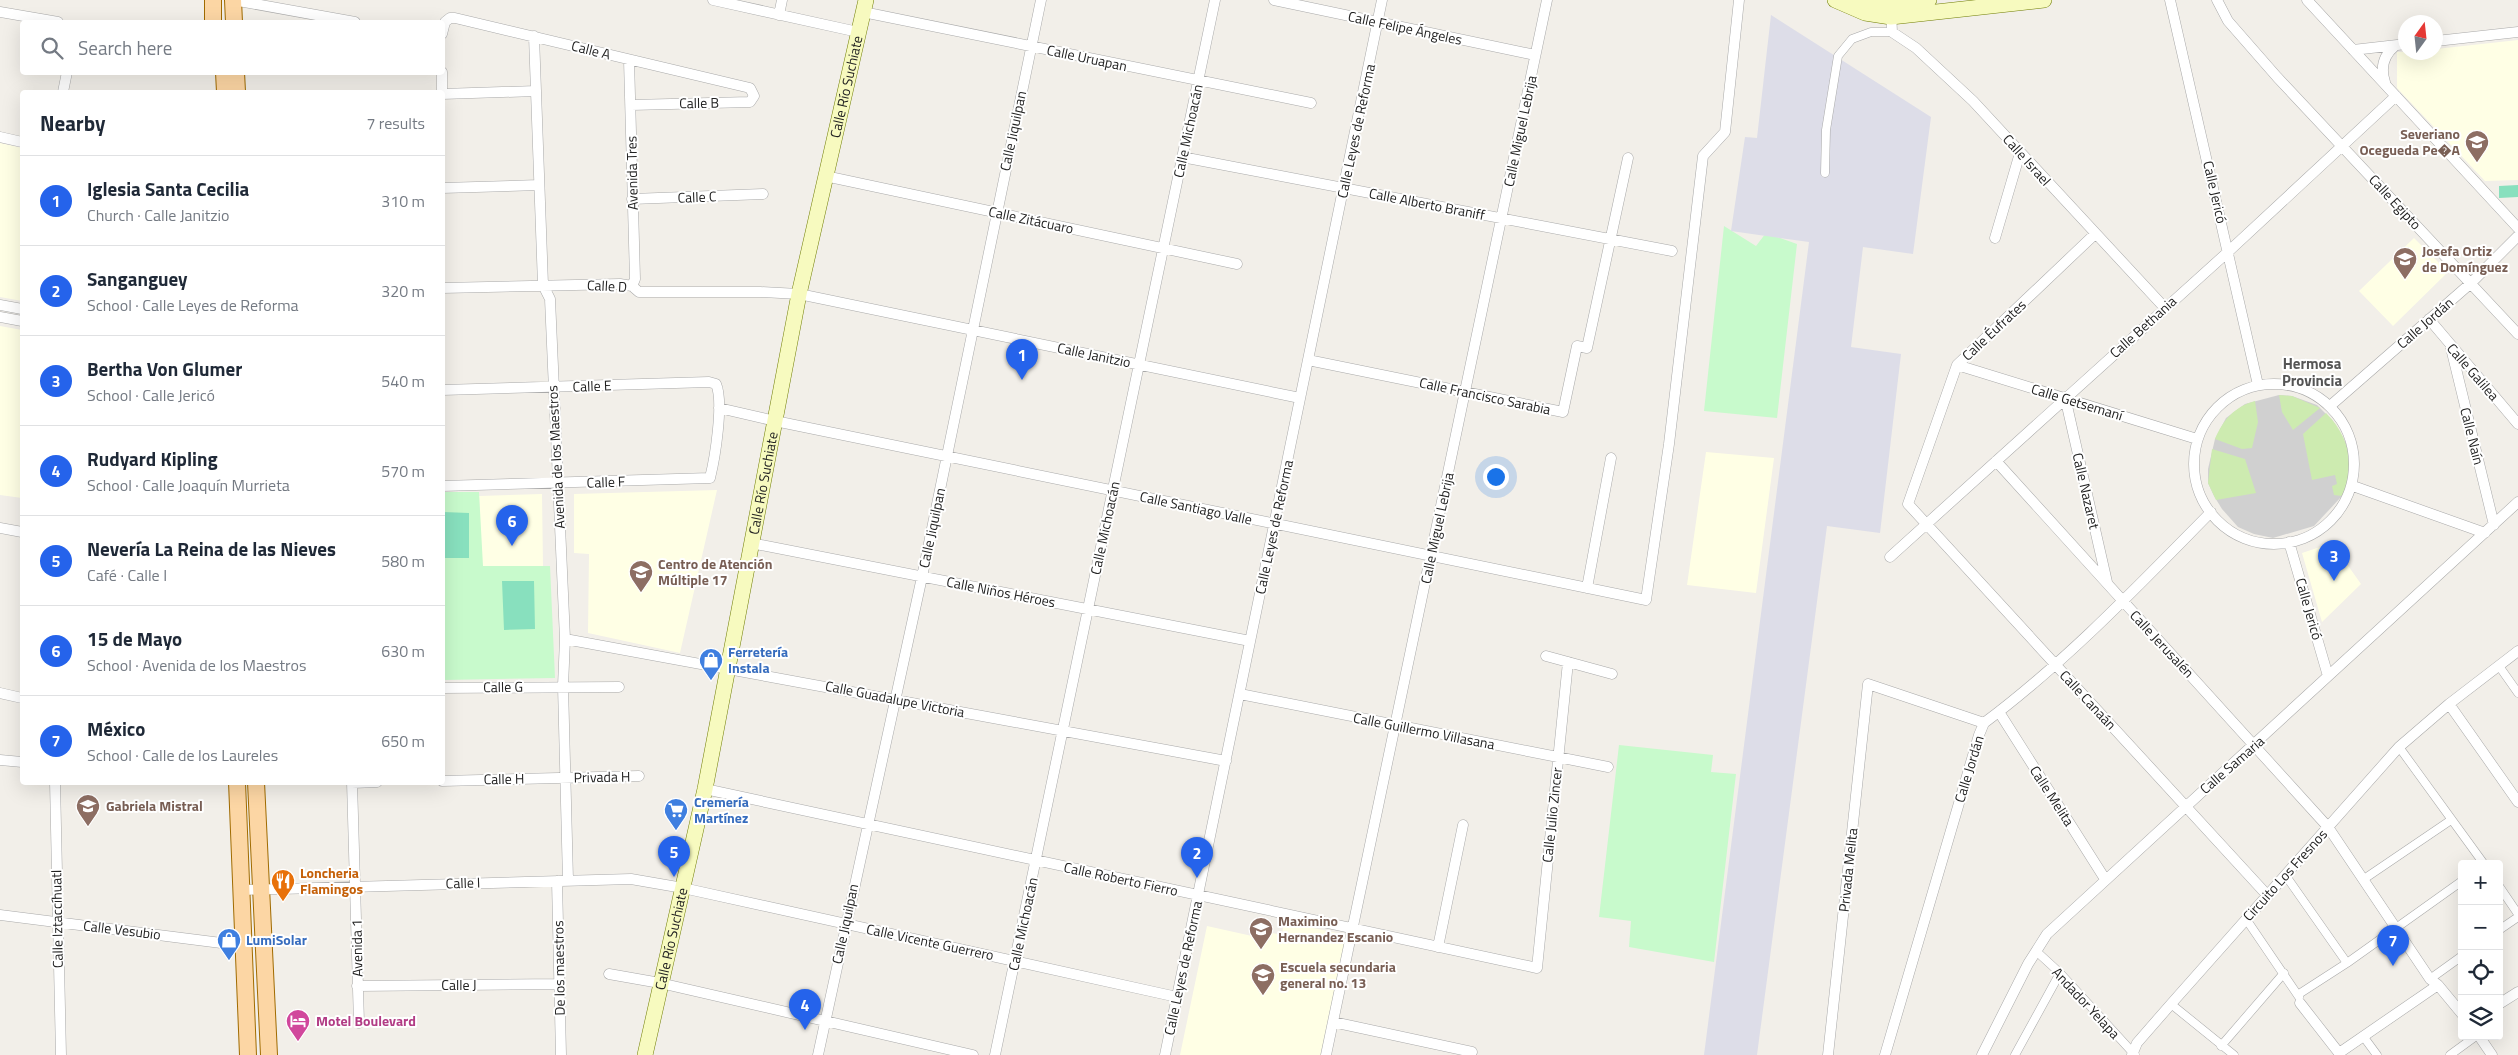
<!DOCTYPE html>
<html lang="en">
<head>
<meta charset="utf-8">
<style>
	:root { --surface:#fff; --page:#f2f2f3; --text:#1f2937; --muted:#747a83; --line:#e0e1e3; --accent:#2563eb }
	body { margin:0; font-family:"Titillium Web",sans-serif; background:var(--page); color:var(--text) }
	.controls { position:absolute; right:15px; bottom:15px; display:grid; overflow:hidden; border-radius:5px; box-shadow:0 5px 20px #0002 }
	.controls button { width:45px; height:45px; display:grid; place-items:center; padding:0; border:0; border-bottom:1px solid var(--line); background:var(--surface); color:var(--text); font:25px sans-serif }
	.compass { position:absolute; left:2398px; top:15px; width:45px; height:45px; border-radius:50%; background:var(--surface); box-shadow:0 5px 20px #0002; rotate:15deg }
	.you { position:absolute; left:1495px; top:476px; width:18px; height:18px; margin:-12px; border:4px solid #fff; border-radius:50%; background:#1a73e8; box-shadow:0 0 0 8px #1a73e833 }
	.badge { display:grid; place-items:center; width:32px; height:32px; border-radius:50%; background:var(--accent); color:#fff; font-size:16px; font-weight:700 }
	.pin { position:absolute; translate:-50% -41px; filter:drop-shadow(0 1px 2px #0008) }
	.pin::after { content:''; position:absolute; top:26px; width:18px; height:15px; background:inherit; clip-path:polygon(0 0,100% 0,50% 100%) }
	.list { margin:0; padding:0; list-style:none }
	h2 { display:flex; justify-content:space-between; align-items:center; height:65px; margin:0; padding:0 20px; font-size:21px }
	h2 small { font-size:16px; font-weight:400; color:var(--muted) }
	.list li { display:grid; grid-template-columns:32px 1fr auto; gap:15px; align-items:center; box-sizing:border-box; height:90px; padding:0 20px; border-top:1px solid var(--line) }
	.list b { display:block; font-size:19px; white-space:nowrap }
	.list p { margin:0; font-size:16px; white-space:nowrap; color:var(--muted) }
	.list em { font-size:16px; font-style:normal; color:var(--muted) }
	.icon { flex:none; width:28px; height:28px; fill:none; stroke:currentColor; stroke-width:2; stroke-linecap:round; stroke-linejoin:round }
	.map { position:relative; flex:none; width:2518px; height:1055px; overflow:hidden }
	.search { position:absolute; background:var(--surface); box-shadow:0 5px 20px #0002; left:20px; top:20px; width:425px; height:55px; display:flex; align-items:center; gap:12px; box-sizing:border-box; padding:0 18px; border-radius:5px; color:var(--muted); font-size:19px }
	.panel { position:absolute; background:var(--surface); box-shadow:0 5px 20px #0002; left:20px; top:90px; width:425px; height:695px; border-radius:5px }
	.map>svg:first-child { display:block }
	.education { fill:#ffffe5 }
	.religious { fill:#d0d0d0 }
	.grass { fill:#cdebb0 }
	.park { fill:#c8facc }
	.pitch { fill:#88e0be }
	.plaza { fill:#dddde8 }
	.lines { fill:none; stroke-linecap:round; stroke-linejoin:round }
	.pedestrian-casing { stroke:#a9a9a9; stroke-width:9 }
	.minor-casing { stroke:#a9a9a9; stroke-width:11 }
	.secondary-casing { stroke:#707d05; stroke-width:16 }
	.primary-casing { stroke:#a06b00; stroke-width:18 }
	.pedestrian { stroke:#fff; stroke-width:8 }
	.minor { stroke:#fff; stroke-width:10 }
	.secondary { stroke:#f7fabf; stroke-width:15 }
	.primary { stroke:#fcd6a4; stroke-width:16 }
	.labels { text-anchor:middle; stroke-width:4; stroke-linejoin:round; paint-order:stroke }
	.street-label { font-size:14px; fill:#222; stroke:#fff }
	.education-label { font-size:14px; font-weight:bold; fill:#785e54; stroke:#fff; text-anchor:start }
	.shop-label { font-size:14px; font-weight:bold; fill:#366cbe; stroke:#fff; text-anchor:start }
	.food-label { font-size:14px; font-weight:bold; fill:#c56008; stroke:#fff; text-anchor:start }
	.hotel-label { font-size:14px; font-weight:bold; fill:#b23c85; stroke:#fff; text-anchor:start }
	.neighbourhood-label { font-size:15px; font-weight:bold; fill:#555; stroke:#fff }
</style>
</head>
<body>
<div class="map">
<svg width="2518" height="1055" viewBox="0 0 2518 1055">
	<rect width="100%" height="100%" fill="#f2efe9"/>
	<!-- education -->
	<path class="education" d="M2518 40V180L2485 181 2397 88V52H2436V49Z
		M0 143 22 148V301L0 297Z
		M2414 238 2448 272 2393 326 2359 291Z
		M0 326 22 330V498L0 495Z
		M1706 452 1774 458 1756 593 1687 585Z
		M717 490 680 653 588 633 589 554 574 553V494Z
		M542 494 543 566H482L479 496Z
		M2332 543 2361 584 2322 622 2302 553Z
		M1284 922 1347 935 1321 1055H1180L1207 926 1261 938 1263 931 1282 935Z"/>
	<!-- religious -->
	<path class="religious" d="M2279 395 2292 396 2317 405 2333 421 2348 447 2351 471 2349 483 2342 496 2314 526 2273 538 2254 534 2238 527 2222 509 2214 496 2208 483V469L2215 439 2226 418 2245 404Z"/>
	<!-- grass -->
	<path class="grass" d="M2279 395 2292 396 2320 408 2293 430 2282 412Z
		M2255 401 2258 422 2252 448 2242 449 2215 439C2223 420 2234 407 2255 401Z
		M2326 413C2349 436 2357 467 2342 496L2334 495 2332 486 2337 484 2335 475 2312 480 2303 434Z
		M2212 449 2245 459 2256 493 2216 500 2208 483Z"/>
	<!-- park -->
	<path class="park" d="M1724 226 1756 246 1766 233 1797 244 1777 418 1704 411Z
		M442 492H479L483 566H550L555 678 443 680Z
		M1619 745 1713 755 1711 772 1736 774 1714 962 1629 947 1631 921 1599 917Z"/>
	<!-- pitch -->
	<path class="pitch" d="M2518 185V197L2499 198V186Z
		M443 512 469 513V558H443Z
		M502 581H534L535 629 504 630Z"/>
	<!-- plaza -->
	<path class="plaza" d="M1771 15 1931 117 1913 254 1863 247 1851 347 1901 354 1880 533 1827 526 1757 1055H1704L1809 242 1731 231 1745 137 1757 138Z"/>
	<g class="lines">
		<!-- pedestrian casing -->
		<g class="pedestrian-casing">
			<path id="pedestrian" d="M1825 173 1826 130 1838 56 1852 39 1871 32H1892
				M2499 666 2518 693
				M2399 747 2484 864
				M2286 876 2347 963
				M2364 879 2451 820
				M2499 886 2518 914
				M2246 919 2299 997
				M2499 930 2518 917
				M2036 951 2060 973 2135 1055
				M2430 979 2462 956
				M2299 994 2347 963 2462 881
				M2171 1004 2234 1055
				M2363 1036 2377 1055
				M2221 1046 2284 973
				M2015 1055 2060 973
				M2450 1055 2476 1036"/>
		</g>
		<!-- minor casing -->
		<g class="minor-casing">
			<path id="minor" d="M233 0 355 22
				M713 0 858 32
				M1274 0 1535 55
				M2170 0 2258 385
				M2217 0 2228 21 2277 77 2518 334
				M2307 0 2518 228
				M1891 11 1892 32 1916 48 1973 101 2164 307
				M0 12 58 22
				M863 12 1311 103
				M779 15 782 0
				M442 34 445 22 450 18H455L750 88 754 96 750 102 631 105
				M534 36 543 285 550 299 565 639 563 686 568 880
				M2436 41 2518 32
				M2353 50 2406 44
				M629 60 635 279 632 286
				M442 72V92
				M2385 82C2380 67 2384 55 2395 46
				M63 92 67 72
				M442 94 536 91
				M0 137 22 142
				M1182 157 1672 251
				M825 176 1237 264
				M442 188 539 185
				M632 199 763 194
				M2095 234 1957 365 1908 504 2268 896
				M1995 238 2020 153
				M442 288 620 284 632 286 639 292H760L799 294 1300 398
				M0 305 22 309
				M0 317 22 321
				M2429 319 2518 424
				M2451 348 2494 525
				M1308 360 1563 412 1577 346 1587 348 1628 158
				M1957 365 2197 439
				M2194 464a80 80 0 1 1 160 0a80 80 0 1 1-160 0Z
				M442 390 709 382 716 384C724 402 715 458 710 478L442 486
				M2065 397 2107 582
				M2330 406 2471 283 2518 236
				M719 408 775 421 1646 600 1669 444 1703 156 1725 132 1739 0
				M1996 461 2328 827 2430 979 2438 985 2462 1014
				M2353 486 2485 533
				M0 528 22 532
				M2289 542 2328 676
				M751 543 1250 641
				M1890 557 2229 251 2396 96
				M1587 588 1611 458
				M565 639 1226 761
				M1546 656 1612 674
				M442 688 619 687
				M0 693 22 698
				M1240 694 1608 767
				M2449 704 2518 802
				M1999 712 2105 879
				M0 760 22 762
				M442 781 639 776
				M55 782 61 1055
				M352 782 359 1023
				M352 783 377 782
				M705 789 1537 968 1568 662
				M557 881 561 1055
				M242 890 631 879 683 888 1177 997
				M0 915 245 946
				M1438 947 1463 825
				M609 974 660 983 973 1055
				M357 986 560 984
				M2300 1003 2339 1053 2438 985
				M2499 1004 2518 992
				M1333 1022 1472 1052
				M2479 1036 2492 1055
				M818 1055 922 577 1041 0
				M995 1055 1215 0
				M1165 1055 1382 0
				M1326 1055 1547 0
				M1828 1055 1868 684 1984 723
				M1885 1055 1979 735 1984 723C2067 661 2139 585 2211 512
				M1982 1055 2028 964 2047 934 2518 502
				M2132 1055 2137 1043 2171 1004 2399 747 2449 704 2518 651"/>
		</g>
		<!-- secondary casing -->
		<g class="secondary-casing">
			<g id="secondary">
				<path d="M1835 0 1865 13 1891 17 2044 0"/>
				<path d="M1860 0 1892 4 1929 0"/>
				<path id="s1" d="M645 1055 705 789 799 294 866 0"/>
			</g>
		</g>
		<!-- primary casing -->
		<g class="primary-casing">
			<path id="primary" d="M213 0V22
				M233 0 234 22
				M224 72 225 92
				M236 72 237 92
				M237 782 248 1055
				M256 782 269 1055"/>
		</g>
		<!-- pedestrian -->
		<use href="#pedestrian" class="pedestrian"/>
		<!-- minor -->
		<use href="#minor" class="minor"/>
		<!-- secondary -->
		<use href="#secondary" class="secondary"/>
		<!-- primary -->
		<use href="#primary" class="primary"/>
	</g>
	<!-- icons -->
	<defs>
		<g id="school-pin" transform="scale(1.25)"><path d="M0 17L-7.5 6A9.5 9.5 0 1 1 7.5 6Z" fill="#8d6e63" stroke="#fff"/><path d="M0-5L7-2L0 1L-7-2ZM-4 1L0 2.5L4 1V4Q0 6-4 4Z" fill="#fff"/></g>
		<g id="shop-pin" transform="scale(1.25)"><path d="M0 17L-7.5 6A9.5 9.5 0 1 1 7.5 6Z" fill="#3f7fe0" stroke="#fff"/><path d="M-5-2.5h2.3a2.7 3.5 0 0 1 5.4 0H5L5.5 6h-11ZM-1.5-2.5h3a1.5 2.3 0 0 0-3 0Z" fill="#fff"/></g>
		<g id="supermarket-pin" transform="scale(1.25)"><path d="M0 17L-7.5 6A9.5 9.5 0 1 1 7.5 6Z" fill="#3f7fe0" stroke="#fff"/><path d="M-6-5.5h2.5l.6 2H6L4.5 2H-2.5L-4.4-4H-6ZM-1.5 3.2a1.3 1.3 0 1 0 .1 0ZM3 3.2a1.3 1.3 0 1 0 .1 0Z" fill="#fff"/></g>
		<g id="restaurant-pin" transform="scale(1.25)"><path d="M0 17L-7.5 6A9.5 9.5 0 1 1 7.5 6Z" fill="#e8710a" stroke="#fff"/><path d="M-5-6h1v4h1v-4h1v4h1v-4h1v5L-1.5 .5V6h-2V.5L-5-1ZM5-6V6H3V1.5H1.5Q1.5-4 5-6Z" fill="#fff"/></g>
		<g id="hotel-pin" transform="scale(1.25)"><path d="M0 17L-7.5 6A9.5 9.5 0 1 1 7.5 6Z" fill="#d1479c" stroke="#fff"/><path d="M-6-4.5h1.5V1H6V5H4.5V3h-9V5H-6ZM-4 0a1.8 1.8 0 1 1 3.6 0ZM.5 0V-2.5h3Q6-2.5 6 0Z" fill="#fff"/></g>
	</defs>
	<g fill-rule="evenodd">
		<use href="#school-pin" x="2477" y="142"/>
		<use href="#school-pin" x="2405" y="259"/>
		<use href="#school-pin" x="641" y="572"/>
		<use href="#shop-pin" x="711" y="660"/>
		<use href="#school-pin" x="88" y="806"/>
		<use href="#supermarket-pin" x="676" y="810"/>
		<use href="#restaurant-pin" x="283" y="881"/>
		<use href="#school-pin" x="1261" y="929"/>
		<use href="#shop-pin" x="229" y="940"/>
		<use href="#school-pin" x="1263" y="975"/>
		<use href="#hotel-pin" x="298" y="1021"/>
	</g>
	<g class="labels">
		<!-- street labels -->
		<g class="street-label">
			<text transform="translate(1405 28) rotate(12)" y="5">Calle Felipe Ángeles</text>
			<text transform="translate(591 50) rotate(14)" y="5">Calle A</text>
			<text transform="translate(1087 58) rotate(12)" y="5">Calle Uruapan</text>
			<text dy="5" stroke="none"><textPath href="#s1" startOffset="989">Calle Río Suchiate</textPath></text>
			<text transform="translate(699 103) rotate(-1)" y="5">Calle B</text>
			<text transform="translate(1013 131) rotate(-78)" y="5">Calle Jiquilpan</text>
			<text transform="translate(1188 131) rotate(-78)" y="5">Calle Michoacán</text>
			<text transform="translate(1356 131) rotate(-78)" y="5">Calle Leyes de Reforma</text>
			<text transform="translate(1520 131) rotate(-78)" y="5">Calle Miguel Lebrija</text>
			<text transform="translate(2027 160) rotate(48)" y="5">Calle Israel</text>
			<text transform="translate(632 173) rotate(-91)" y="5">Avenida Tres</text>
			<text transform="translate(2215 192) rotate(77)" y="5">Calle Jericó</text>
			<text transform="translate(697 197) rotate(-2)" y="5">Calle C</text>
			<text transform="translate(2395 202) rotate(47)" y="5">Calle Egipto</text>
			<text transform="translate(1427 204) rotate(11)" y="5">Calle Alberto Braniff</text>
			<text transform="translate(1031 220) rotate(12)" y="5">Calle Zitácuaro</text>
			<text transform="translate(607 286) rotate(3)" y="5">Calle D</text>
			<text transform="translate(2425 323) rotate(-41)" y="5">Calle Jordán</text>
			<text transform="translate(2143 327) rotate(-42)" y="5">Calle Bethania</text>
			<text transform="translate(1994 330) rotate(-43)" y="5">Calle Éufrates</text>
			<text transform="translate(1094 355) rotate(12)" y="5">Calle Janitzio</text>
			<text transform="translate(2473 372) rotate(49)" y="5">Calle Galilea</text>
			<text transform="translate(592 386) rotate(-2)" y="5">Calle E</text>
			<text transform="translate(1485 396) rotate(12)" y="5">Calle Francisco Sarabia</text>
			<text transform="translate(2077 402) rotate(17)" y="5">Calle Getsemaní</text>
			<text transform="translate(2472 436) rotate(76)" y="5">Calle Naín</text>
			<text transform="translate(556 457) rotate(-93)" y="5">Avenida de los Maestros</text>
			<text transform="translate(606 482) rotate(-2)" y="5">Calle F</text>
			<text dy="5" stroke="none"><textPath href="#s1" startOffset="584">Calle Río Suchiate</textPath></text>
			<text transform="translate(2086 491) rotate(77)" y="5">Calle Nazaret</text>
			<text transform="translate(1196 508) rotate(12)" y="5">Calle Santiago Valle</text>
			<text transform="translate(1274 527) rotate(-78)" y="5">Calle Leyes de Reforma</text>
			<text transform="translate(932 528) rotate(-78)" y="5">Calle Jiquilpan</text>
			<text transform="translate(1105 528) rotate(-78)" y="5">Calle Michoacán</text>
			<text transform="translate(1437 528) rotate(-78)" y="5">Calle Miguel Lebrija</text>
			<text transform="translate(1001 592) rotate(11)" y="5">Calle Niños Héroes</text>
			<text transform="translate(2309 609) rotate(74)" y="5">Calle Jericó</text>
			<text transform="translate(2162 644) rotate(47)" y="5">Calle Jerusalén</text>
			<text transform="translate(503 687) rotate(-1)" y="5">Calle G</text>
			<text transform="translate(895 699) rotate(11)" y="5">Calle Guadalupe Victoria</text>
			<text transform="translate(2088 700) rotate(47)" y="5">Calle Canaán</text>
			<text transform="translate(1424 731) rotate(11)" y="5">Calle Guillermo Villasana</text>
			<text transform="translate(2232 765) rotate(-41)" y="5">Calle Samaria</text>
			<text transform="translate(1969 769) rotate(-73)" y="5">Calle Jordán</text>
			<text transform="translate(602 777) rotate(-1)" y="5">Privada H</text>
			<text transform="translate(504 779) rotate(-1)" y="5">Calle H</text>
			<text transform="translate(2052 796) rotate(57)" y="5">Calle Melita</text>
			<text transform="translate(1552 815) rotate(-84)" y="5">Calle Julio Zincer</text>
			<text transform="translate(1848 870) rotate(-84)" y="5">Privada Melita</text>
			<text transform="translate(2285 875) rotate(-48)" y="5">Circuito Los Fresnos</text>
			<text transform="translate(1121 879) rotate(12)" y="5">Calle Roberto Fierro</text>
			<text transform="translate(463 883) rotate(-2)" y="5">Calle I</text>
			<text transform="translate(57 919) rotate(-91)" y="5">Calle Iztaccíhuatl</text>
			<text transform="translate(845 924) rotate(-78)" y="5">Calle Jiquilpan</text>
			<text transform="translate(1023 924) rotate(-78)" y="5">Calle Michoacán</text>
			<text transform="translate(122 930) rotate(7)" y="5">Calle Vesubio</text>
			<text dy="5" stroke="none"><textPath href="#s1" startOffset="119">Calle Río Suchiate</textPath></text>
			<text transform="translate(930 942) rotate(12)" y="5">Calle Vicente Guerrero</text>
			<text transform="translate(357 948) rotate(-91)" y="5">Avenida 1</text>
			<text transform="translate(559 968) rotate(-91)" y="5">De los maestros</text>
			<text transform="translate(1183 968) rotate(-78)" y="5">Calle Leyes de Reforma</text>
			<text x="459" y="990">Calle J</text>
			<text transform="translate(2086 1003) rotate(47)" y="5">Andador Yelapa</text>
		</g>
		<!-- education labels -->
		<g class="education-label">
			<text x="2460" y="139" text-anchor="end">Severiano<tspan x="2460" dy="16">Ocegueda Pe�A</tspan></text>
			<text x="2422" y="256">Josefa Ortiz<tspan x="2422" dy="16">de Domínguez</tspan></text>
			<text x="658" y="569">Centro de Atención<tspan x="658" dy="16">Múltiple 17</tspan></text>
			<text x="106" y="811">Gabriela Mistral</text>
			<text x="1278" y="926">Maximino<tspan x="1278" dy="16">Hernandez Escanio</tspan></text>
			<text x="1280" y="972">Escuela secundaria<tspan x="1280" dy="16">general no. 13</tspan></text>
		</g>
		<!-- shop labels -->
		<g class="shop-label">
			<text x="728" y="657">Ferretería<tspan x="728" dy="16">Instala</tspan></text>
			<text x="694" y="807">Cremería<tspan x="694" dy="16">Martínez</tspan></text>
			<text x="246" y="945">LumiSolar</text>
		</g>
		<!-- food labels -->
		<g class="food-label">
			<text x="300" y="878">Loncheria<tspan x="300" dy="16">Flamingos</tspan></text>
		</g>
		<!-- hotel labels -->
		<g class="hotel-label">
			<text x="316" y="1026">Motel Boulevard</text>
		</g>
		<!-- neighbourhood labels -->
		<g class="neighbourhood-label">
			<text x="2312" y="369">Hermosa<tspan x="2312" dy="17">Provincia</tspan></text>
		</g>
	</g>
</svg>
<div class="controls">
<button>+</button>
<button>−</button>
<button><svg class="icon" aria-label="locate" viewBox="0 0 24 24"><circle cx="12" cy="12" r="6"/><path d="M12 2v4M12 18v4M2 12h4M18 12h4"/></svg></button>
<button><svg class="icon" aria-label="layers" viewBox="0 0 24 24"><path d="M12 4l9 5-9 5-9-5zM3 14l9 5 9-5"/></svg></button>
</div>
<svg class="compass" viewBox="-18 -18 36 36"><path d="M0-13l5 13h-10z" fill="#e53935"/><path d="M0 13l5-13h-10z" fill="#747a83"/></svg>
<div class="you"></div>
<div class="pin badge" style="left:1022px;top:380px">1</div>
<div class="pin badge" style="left:1197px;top:878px">2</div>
<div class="pin badge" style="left:2334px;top:581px">3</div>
<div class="pin badge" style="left:805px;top:1030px">4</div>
<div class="pin badge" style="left:674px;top:877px">5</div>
<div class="pin badge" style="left:512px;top:546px">6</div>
<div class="pin badge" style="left:2393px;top:966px">7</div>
<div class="search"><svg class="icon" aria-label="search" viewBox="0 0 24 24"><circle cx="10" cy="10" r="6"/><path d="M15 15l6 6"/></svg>Search here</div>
<section class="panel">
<h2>Nearby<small>7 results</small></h2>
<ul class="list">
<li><span class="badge">1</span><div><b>Iglesia Santa Cecilia</b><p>Church · Calle Janitzio</p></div><em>310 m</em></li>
<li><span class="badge">2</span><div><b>Sanganguey</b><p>School · Calle Leyes de Reforma</p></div><em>320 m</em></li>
<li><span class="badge">3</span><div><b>Bertha Von Glumer</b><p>School · Calle Jericó</p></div><em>540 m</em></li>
<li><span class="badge">4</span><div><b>Rudyard Kipling</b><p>School · Calle Joaquín Murrieta</p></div><em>570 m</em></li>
<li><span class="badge">5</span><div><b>Nevería La Reina de las Nieves</b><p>Café · Calle I</p></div><em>580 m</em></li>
<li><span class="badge">6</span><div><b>15 de Mayo</b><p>School · Avenida de los Maestros</p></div><em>630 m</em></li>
<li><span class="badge">7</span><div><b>México</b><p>School · Calle de los Laureles</p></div><em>650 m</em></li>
</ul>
</section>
</div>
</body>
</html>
